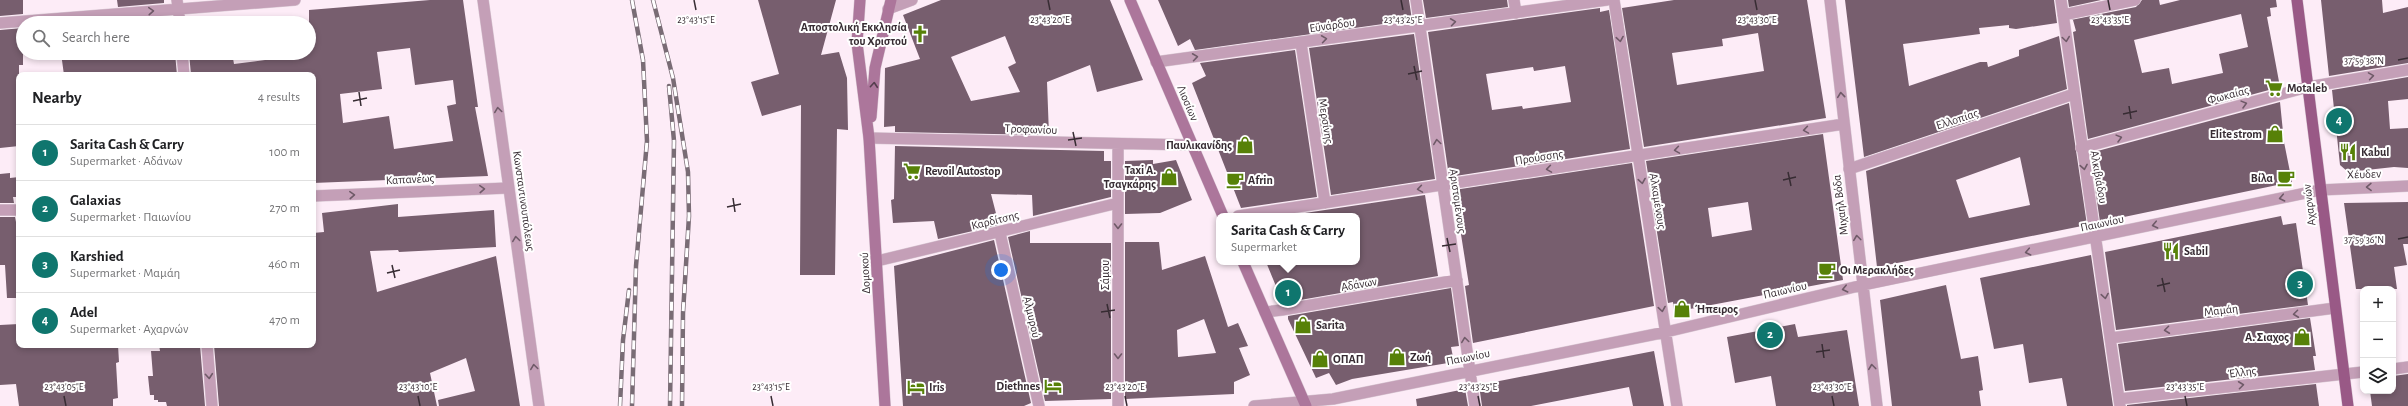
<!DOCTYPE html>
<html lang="en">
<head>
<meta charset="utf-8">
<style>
	:root { --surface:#fff; --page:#f6f6f6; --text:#202124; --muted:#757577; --line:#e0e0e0; --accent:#0f766e }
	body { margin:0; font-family:"Alegreya Sans",sans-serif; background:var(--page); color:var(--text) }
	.controls { position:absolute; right:12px; bottom:12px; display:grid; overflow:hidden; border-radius:8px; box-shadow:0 2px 6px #0003 }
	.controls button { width:36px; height:36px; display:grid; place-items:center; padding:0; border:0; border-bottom:1px solid var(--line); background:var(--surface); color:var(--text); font:20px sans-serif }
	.you { position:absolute; left:1001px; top:270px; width:14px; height:14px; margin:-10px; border:3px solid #fff; border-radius:50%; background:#1a73e8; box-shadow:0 0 0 6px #1a73e833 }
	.badge { display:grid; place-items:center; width:26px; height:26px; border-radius:50%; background:var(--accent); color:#fff; font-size:13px; font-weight:700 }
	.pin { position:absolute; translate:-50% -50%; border:2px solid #fff; box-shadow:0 1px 4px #0006 }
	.popup { position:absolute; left:1216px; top:213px; width:144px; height:52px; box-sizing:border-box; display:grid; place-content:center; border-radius:8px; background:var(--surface); filter:drop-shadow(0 1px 3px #0005); font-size:13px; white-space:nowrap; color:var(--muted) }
	.popup b { font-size:15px; color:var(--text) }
	.popup::after { content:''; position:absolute; left:50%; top:100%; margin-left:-8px; border:8px solid transparent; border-top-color:var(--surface) }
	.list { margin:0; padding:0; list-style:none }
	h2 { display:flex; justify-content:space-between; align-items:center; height:52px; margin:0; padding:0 16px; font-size:17px }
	h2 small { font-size:13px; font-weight:400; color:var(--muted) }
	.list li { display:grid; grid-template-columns:26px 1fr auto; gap:12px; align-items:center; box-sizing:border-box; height:56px; padding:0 16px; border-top:1px solid var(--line) }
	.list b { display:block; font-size:15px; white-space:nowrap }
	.list p { margin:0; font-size:13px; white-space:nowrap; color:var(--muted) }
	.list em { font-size:13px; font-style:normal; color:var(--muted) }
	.icon { flex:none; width:22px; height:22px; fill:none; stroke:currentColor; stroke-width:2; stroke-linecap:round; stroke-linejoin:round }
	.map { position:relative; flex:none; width:2408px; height:406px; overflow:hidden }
	.search { position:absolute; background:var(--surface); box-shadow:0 2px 6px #0003; left:16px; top:16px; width:300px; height:44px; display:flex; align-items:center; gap:10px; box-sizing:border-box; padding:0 14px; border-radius:22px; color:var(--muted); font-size:15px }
	.panel { position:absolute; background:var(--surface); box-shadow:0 2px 6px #0003; left:16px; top:72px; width:300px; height:276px; border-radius:8px }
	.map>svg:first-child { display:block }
	.building { fill:#775e6e; fill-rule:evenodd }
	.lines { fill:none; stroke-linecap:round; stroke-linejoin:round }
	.pedestrian-casing { stroke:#d9c9d4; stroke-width:12 }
	.minor-casing { stroke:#d9c9d4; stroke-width:12 }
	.tertiary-casing { stroke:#d9c9d4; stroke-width:12 }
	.secondary-casing { stroke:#d9c9d4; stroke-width:12 }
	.primary-casing { stroke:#d9c9d4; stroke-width:12 }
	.pedestrian { stroke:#c49fb7; stroke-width:11 }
	.minor { stroke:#c49fb7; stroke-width:11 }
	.tertiary { stroke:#c49fb7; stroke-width:11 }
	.secondary { stroke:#ac769b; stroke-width:11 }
	.primary { stroke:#995986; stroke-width:11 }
	.rail-casing { stroke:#796c75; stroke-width:4.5 }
	.rail { stroke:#fff; stroke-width:3; stroke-dasharray:9; stroke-linecap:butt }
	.oneway { stroke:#6f5a68 }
	.oneway2 { stroke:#543e4d }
	.ticks { fill:none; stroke:#372c33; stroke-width:1.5 }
	.labels { text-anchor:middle; stroke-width:4; stroke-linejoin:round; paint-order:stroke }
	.street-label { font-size:12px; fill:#372c33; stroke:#fff }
	.poi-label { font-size:12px; font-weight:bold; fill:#372c33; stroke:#fff; text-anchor:start }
	.ticks-label { font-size:10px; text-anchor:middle; fill:#372c33; stroke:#fff; stroke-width:4; stroke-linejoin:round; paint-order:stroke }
</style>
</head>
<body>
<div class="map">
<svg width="2408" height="406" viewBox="0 0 2408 406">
	<rect width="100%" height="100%" fill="#fdecf7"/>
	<!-- building -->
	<path class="building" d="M0 0H23V14L0 16Z
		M117 0H164V3L118 7Z
		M430 0H463L478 107H475L488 176 313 183V75H191L189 53H232L234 64 265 60 264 53H309V10ZM410 48 415 85 453 80 456 104 447 106 453 141 394 149 389 116 343 123 340 94 382 89 377 52Z
		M758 0H836L821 55 839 52 847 78 848 130 837 129 835 275H800L801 105 762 116 751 82 779 74Z
		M941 0H1110L1143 80 1097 92 1090 65 1047 82 1049 135 895 132V126L884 127 885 68 920 59 903 15ZM1005 36 1016 63 1008 67 1020 92 971 101 951 57Z
		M1158 0H1409L1412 20 1195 50 1190 39 1178 46Z
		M1423 0H1507L1508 7 1426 18Z
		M1674 0H1807L1826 118 1644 147 1622 8ZM1758 33 1764 71 1677 85 1672 53 1723 46 1722 39Z
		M1845 0H2054L2057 23 2016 29 2009 28V25L1979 28 1980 34 1903 44 1909 86 1980 62H1987L1988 67 2019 56V50L2059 36 2067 89 1864 157Z
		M2068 0H2101L2069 7Z
		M2142 0H2159L2160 5 2180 0H2276L2277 7 2270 8 2271 16 2267 17 2280 87 2088 139 2073 32 2076 31 2073 20H2071L2136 7ZM2241 14 2248 47 2219 54 2223 73 2172 84 2169 68 2142 73 2134 40Z
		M2321 0H2382L2383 13 2408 7V63L2329 76Z
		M1600 8V12L1609 10 1630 149 1449 177 1428 32ZM1565 66 1571 102 1523 109 1522 106 1492 110 1486 74 1533 67 1534 71Z
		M166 17V23H120L119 21Z
		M23 28V65H19V146L0 148V30Z
		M1414 34 1435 179 1331 195 1309 48Z
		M1295 50 1317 197 1241 208 1192 83 1206 76 1200 63Z
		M61 53H175L177 75H64Z
		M2408 77V99L2388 101 2390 129 2408 128V168L2394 167 2348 172 2340 165 2332 90Z
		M2280 102 2284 142 2292 182 2100 222 2090 153Z
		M2069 103 2087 225 1877 267 1866 171ZM2020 157 2030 205 1969 218 1956 180Z
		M1823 134 1843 280 1674 312 1673 302 1668 303 1646 161ZM1748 202 1752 230 1712 237 1708 208Z
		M895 146 1104 151V161H1111V197L1033 216 1032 195 991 194 999 225 938 239 934 221 893 223 891 200 894 199Z
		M1153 160V164L1176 160 1192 200 1160 213 1125 214V161Z
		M1632 163 1654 306 1473 343 1465 286 1469 285 1454 190Z
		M10 173V178L19 177V197H13L14 203H0V174Z
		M1425 195 1438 276 1283 303 1266 262H1357V216H1285Z
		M2408 202V244H2403L2407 265 2394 267 2397 289H2356L2344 203Z
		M398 204V217L494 210 496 247 399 252 398 250 370 251 377 292 496 256 520 406H439L438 400 475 391 466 358 430 373 437 406H219L214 345H313V233L324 232 322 213Z
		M2281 216 2283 225 2296 223 2308 305 2116 330 2105 252Z
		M0 217H15L17 227H19V298H7L5 265H0Z
		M1030 231V243H1111V399L1045 401 1008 237Z
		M994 240 1031 403 1024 406H903L894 266Z
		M1125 242H1159L1162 270 1205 256 1228 327 1238 323 1248 346 1239 348 1250 375 1234 382V394L1125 399ZM1204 319 1216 353 1178 357 1177 330Z
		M2091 255 2113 406H2067L2062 378 2029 383 2023 344 1994 349 1980 278Z
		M1946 285 1961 359 1978 356 1983 390 1979 391 1981 406H1892L1880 300Z
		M1451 288 1459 346 1451 347 1454 362 1352 379 1336 385 1329 373 1316 378 1288 319V316Z
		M2310 318 2316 356H2313L2315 370 2125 391 2118 344Z
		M19 324V345H118L119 362 116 363 118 398 113 399V406H19L16 384 0 385V325Z
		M1795 324 1798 337 1847 330 1859 406H1776L1771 376 1735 383 1727 337Z
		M159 345H200L205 406H167L166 402H158V400H154V395H150L148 376H153L151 351H160Z
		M1654 351 1664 406H1633L1629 387 1531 406H1482L1479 385Z
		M2408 374V406H2372L2370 391H2393V376Z
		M2316 384 2319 406H2127V405Z
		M1465 389 1468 406H1417L1416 399Z"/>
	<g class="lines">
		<!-- pedestrian casing -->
		<g class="pedestrian-casing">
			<path id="pedestrian" d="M1849 169 2074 94"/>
		</g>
		<!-- minor casing -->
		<g class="minor-casing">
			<path id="minor" d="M177 0 180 23
				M1416 0 1475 406
				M1514 0 1516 13
				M1614 0 1677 406
				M1830 0 1877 406
				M2061 0 2120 406
				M888 9 912 0
				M2063 15 2135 0
				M0 23 295 0
				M1301 43 1325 203
				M182 53 184 75
				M1156 62 1607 0
				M869 138 1192 145
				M1118 145V406
				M2081 148 2308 87 2408 70
				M313 196 508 188
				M0 210H19
				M1238 216 1844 124
				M1000 233 1039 406
				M877 261 1118 203
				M1265 312 1282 310 1457 280
				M2111 338 2335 308
				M207 345 212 406
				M2393 369 2408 367
				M2119 399 2363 372
				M1254 406 1333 399 1666 332 1863 285 2320 190 2408 186"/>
		</g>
		<!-- tertiary casing -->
		<g class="tertiary-casing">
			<path id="tertiary" d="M483 0 539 406"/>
		</g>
		<!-- secondary casing -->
		<g class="secondary-casing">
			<path id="secondary" d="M860 0 857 43 869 138 885 406
				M1130 0 1223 216
				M871 117 875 68 891 0
				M1243 262 1306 406"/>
		</g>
		<!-- primary casing -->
		<g class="primary-casing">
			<path id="primary" d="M2297 0 2348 406"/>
		</g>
		<!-- pedestrian -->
		<use href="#pedestrian" class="pedestrian"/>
		<!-- minor -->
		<use href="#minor" class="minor"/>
		<!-- tertiary -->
		<use href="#tertiary" class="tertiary"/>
		<!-- secondary -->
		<use href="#secondary" class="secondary"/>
		<!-- primary -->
		<use href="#primary" class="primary"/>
		<!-- rail casing -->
		<g class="rail-casing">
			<path id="rail" d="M632 0 643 60 647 141 636 266 632 406
				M653 0 673 78 688 172 689 216 683 313 682 406
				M669 86 674 141 670 406
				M620 406 623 340 629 290"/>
		</g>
		<!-- rail -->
		<use href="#rail" class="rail"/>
	</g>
	<!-- one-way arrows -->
	<defs><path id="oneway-chevron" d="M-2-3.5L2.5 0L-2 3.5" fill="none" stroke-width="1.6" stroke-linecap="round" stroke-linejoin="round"/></defs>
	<g class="oneway">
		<use href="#oneway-chevron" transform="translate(151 11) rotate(-4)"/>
		<use href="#oneway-chevron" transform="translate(1453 22) rotate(-8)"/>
		<use href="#oneway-chevron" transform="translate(1324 39) rotate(-8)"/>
		<use href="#oneway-chevron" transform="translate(1620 39) rotate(81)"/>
		<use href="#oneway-chevron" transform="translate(2066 39) rotate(82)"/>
		<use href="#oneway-chevron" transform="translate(1195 57) rotate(-8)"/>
		<use href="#oneway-chevron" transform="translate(2371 76) rotate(-9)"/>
		<use href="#oneway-chevron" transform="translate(1841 95) rotate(-96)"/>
		<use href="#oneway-chevron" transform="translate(2244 104) rotate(-15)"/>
		<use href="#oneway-chevron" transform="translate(498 110) rotate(-98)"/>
		<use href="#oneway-chevron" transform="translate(1806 130) rotate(171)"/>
		<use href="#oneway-chevron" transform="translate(2119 138) rotate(-15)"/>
		<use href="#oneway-chevron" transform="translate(1437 142) rotate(-98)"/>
		<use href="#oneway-chevron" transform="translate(1677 150) rotate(171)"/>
		<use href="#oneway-chevron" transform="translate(2084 167) rotate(80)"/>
		<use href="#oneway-chevron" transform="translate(1549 169) rotate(171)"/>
		<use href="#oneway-chevron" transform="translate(1642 181) rotate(81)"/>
		<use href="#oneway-chevron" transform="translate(2369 187) rotate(179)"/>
		<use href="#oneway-chevron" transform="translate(482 189) rotate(-3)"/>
		<use href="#oneway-chevron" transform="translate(1420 189) rotate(171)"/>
		<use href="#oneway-chevron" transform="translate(352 195) rotate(-3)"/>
		<use href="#oneway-chevron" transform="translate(2282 198) rotate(168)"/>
		<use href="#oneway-chevron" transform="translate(2155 225) rotate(168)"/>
		<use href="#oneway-chevron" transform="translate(1118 226) rotate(90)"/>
		<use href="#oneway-chevron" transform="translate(1857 238) rotate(-97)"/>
		<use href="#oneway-chevron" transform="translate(516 239) rotate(-98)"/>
		<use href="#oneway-chevron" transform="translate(2028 252) rotate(168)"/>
		<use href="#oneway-chevron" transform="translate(1845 289) rotate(167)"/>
		<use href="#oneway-chevron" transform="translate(2105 296) rotate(81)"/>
		<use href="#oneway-chevron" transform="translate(1662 309) rotate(81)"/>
		<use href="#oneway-chevron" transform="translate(2296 314) rotate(173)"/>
		<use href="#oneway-chevron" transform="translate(2167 330) rotate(173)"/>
		<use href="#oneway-chevron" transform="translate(1465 340) rotate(-98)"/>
		<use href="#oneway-chevron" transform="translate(1118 356) rotate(90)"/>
		<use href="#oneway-chevron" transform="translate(534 367) rotate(-98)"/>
		<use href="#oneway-chevron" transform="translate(1872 367) rotate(-97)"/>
		<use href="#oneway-chevron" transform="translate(209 376) rotate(85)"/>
		<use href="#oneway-chevron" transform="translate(2241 385) rotate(-7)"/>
	</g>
	<use class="oneway2" href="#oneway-chevron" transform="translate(874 85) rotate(-85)"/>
	<!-- ticks -->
	<path class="ticks" d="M694 0 696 10M1048 0 1050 10M1401 0 1403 10M1755 0 1757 10M2108 0 2110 10M2398 60 2408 58M1414 66 1417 80M1408 74 1422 71M359 92 361 106M353 101 367 98M2129 106 2131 119M2123 114 2137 111M1073 132 1076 146M1068 140 1082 138M1788 172 1791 186M1783 180 1796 177M733 198 735 212M727 207 741 204M1447 238 1450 252M2398 239 2408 237M1442 246 1456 244M392 265 395 278M387 273 400 270M2162 278 2165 292M2157 286 2170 283M1107 304 1110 318M1101 312 1115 310M1822 344 1824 358M1816 352 1830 350M64 396 66 406M418 396 420 406M771 396 773 406M1125 396 1127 406M1478 396 1480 406M1832 396 1834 406M2185 396 2187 406"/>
	<!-- icons -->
	<defs>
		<g id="church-bare" transform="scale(1.38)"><path d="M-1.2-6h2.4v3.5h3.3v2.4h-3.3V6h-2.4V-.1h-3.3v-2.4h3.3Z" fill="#578108" stroke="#fff" stroke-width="2.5" paint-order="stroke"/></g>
		<g id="supermarket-bare" transform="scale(1.38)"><path d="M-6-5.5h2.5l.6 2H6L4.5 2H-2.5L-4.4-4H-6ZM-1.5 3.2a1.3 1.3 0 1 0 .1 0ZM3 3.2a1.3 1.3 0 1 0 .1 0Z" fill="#578108" stroke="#fff" stroke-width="2.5" paint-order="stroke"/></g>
		<g id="shop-bare" transform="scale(1.38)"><path d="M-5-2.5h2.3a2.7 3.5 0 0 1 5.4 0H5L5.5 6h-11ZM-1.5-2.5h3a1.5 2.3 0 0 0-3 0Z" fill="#578108" stroke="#fff" stroke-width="2.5" paint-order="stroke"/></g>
		<g id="restaurant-bare" transform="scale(1.38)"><path d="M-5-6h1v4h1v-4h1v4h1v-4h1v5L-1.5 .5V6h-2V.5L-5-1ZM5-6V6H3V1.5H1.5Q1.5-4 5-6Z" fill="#578108" stroke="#fff" stroke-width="2.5" paint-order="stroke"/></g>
		<g id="cafe-bare" transform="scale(1.38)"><path d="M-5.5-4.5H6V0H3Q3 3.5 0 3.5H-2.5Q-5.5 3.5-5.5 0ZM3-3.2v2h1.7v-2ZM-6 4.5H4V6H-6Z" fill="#578108" stroke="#fff" stroke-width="2.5" paint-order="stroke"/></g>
		<g id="hotel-bare" transform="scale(1.38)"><path d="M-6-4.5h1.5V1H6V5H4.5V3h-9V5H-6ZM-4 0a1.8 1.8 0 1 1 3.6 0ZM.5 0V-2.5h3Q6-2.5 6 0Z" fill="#578108" stroke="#fff" stroke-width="2.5" paint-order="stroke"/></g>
	</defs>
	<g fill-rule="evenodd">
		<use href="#church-bare" x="920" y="34"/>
		<use href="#supermarket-bare" x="2274" y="88"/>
		<use href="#shop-bare" x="2275" y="134"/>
		<use href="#shop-bare" x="1245" y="145"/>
		<use href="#restaurant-bare" x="2348" y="152"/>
		<use href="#supermarket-bare" x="912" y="171"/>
		<use href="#shop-bare" x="1169" y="177"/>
		<use href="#cafe-bare" x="2286" y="178"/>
		<use href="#cafe-bare" x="1235" y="180"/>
		<use href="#restaurant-bare" x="2171" y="251"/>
		<use href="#cafe-bare" x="1827" y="270"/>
		<use href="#shop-bare" x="1682" y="309"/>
		<use href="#shop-bare" x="1303" y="325"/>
		<use href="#shop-bare" x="2302" y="337"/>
		<use href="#shop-bare" x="1397" y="357"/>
		<use href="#shop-bare" x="1320" y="359"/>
		<use href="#hotel-bare" x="1053" y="386"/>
		<use href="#hotel-bare" x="916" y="387"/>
	</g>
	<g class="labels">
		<!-- street labels -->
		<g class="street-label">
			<text transform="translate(1332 25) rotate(-8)" y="4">Εϋνάρδου</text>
			<text transform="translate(2228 95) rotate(-15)" y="4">Φωκαίας</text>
			<text transform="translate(1188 103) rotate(67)" y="4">Λιοσίων</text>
			<text transform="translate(1957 119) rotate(-18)" y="4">Ελλοπίας</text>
			<text transform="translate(1326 121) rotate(81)" y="4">Μερσίνης</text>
			<text transform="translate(1031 129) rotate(2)" y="4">Τροφωνίου</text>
			<text transform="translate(1539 157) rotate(-9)" y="4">Προύσσης</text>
			<text transform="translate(2364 174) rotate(-2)" y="4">Χέυδεν</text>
			<text transform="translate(2099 177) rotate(80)" y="4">Αλκιβιάδου</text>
			<text transform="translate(410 179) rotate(-3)" y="4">Καπανέως</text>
			<text transform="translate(524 201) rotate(82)" y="4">Κωνσταντινουπόλεως</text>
			<text transform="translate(1458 201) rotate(82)" y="4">Αριστομένους</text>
			<text transform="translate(1658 201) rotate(81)" y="4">Αλκαμένους</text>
			<text transform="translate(1840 205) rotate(-97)" y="4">Μιχαήλ Βόδα</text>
			<text transform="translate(2309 205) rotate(-97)" y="4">Αχαρνών</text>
			<text transform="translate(995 220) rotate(-14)" y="4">Καρδίτσης</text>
			<text transform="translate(2102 223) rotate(-12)" y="4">Παιωνίου</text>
			<text transform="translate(865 273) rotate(-93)" y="4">Δομοκού</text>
			<text transform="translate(1105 275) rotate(-90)" y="4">Σάμου</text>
			<text transform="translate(1359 284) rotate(-10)" y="4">Αδάνων</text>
			<text transform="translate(1785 290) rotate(-13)" y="4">Παιωνίου</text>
			<text transform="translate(2221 310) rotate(-7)" y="4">Μαμάη</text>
			<text transform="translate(1032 317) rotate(77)" y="4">Αλμυρού</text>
			<text transform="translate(1468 357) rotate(-11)" y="4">Παιωνίου</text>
			<text transform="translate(2242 372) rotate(-7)" y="4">Έλλης</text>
		</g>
		<!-- poi labels -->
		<g class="poi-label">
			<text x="907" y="31" text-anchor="end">Αποστολική Εκκλησία<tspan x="907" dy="14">του Χριστού</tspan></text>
			<text x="2287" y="92">Motaleb</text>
			<text x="2262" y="138" text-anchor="end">Elite strom</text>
			<text x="1232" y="149" text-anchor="end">Παυλικανίδης</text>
			<text x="2361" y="156">Kabul</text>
			<text x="1156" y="174" text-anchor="end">Taxi Α.<tspan x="1156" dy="14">Τσαγκάρης</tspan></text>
			<text x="925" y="175">Revoil Autostop</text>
			<text x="2273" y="182" text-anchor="end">Βίλα</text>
			<text x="1248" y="184">Afrin</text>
			<text x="2184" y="255">Sabil</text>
			<text x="1840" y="274">Οι Μερακλήδες</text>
			<text x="1695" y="313">Ήπειρος</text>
			<text x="1316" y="329">Sarita</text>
			<text x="2289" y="341" text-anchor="end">Α. Σιαχος</text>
			<text x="1410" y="361">Ζωή</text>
			<text x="1333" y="363">ΟΠΑΠ</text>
			<text x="1040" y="390" text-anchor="end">Diethnes</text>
			<text x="929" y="391">Iris</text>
		</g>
	</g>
	<g class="ticks-label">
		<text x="696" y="23">23°43'15"E</text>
		<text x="1757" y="23">23°43'30"E</text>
		<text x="1050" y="23">23°43'20"E</text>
		<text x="1403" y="23">23°43'25"E</text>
		<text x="2110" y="23">23°43'35"E</text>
		<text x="2364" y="64">37°59'38"N</text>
		<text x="2364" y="243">37°59'36"N</text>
		<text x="64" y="390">23°43'05"E</text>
		<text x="418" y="390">23°43'10"E</text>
		<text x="771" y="390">23°43'15"E</text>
		<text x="1125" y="390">23°43'20"E</text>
		<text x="1478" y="390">23°43'25"E</text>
		<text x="1832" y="390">23°43'30"E</text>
		<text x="2185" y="390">23°43'35"E</text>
	</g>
</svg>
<div class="controls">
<button>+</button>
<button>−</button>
<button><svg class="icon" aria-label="layers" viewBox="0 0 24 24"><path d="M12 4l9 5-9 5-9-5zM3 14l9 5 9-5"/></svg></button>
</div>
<div class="you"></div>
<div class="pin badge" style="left:1288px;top:293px">1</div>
<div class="popup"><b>Sarita Cash &amp; Carry</b>Supermarket</div>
<div class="pin badge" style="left:1770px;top:335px">2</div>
<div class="pin badge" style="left:2300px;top:284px">3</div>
<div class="pin badge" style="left:2339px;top:121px">4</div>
<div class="search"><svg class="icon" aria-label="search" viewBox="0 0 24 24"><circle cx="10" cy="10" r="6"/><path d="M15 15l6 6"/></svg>Search here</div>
<section class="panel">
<h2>Nearby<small>4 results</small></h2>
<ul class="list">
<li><span class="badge">1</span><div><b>Sarita Cash &amp; Carry</b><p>Supermarket · Αδάνων</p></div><em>100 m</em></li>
<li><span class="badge">2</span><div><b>Galaxias</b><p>Supermarket · Παιωνίου</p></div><em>270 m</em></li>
<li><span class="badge">3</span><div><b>Karshied</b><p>Supermarket · Μαμάη</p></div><em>460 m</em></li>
<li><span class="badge">4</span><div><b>Adel</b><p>Supermarket · Αχαρνών</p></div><em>470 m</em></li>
</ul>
</section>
</div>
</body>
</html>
